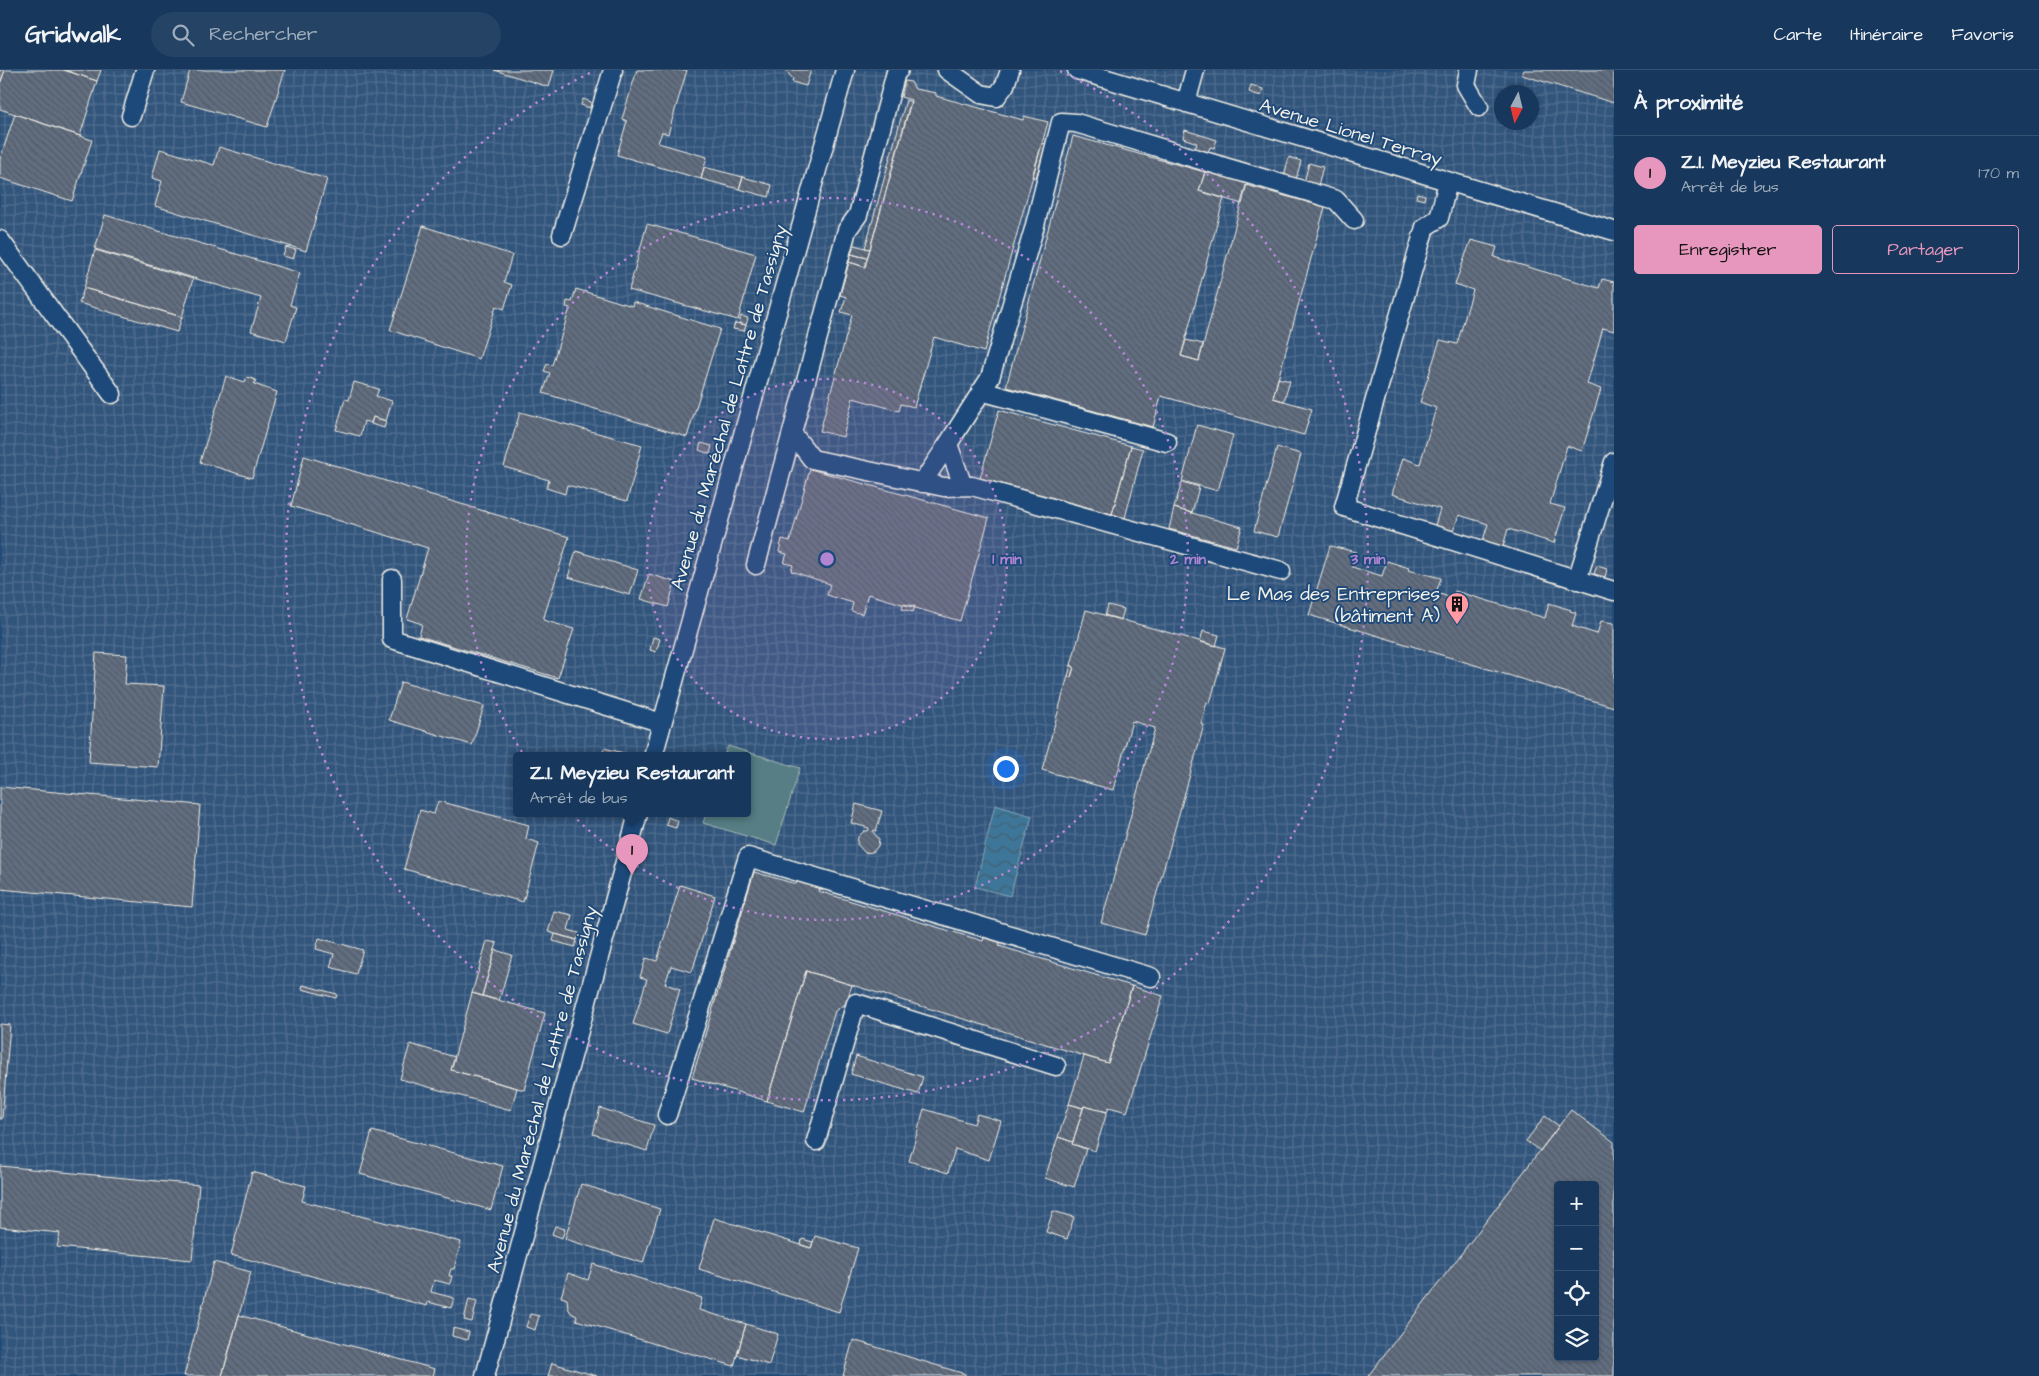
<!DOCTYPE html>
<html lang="fr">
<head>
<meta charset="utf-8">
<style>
	:root { --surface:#17385c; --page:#244365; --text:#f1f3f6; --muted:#9eacbb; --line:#365272; --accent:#e797bd }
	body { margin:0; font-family:"Architects Daughter",sans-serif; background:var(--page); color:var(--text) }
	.controls { position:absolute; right:15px; bottom:15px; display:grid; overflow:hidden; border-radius:5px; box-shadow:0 1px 4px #0004 }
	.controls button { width:45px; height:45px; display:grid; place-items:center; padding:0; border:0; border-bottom:1px solid var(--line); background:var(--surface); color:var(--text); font:25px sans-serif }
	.compass { position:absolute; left:1494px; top:15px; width:45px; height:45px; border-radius:50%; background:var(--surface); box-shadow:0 1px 4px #0004; rotate:187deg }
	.you { position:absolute; left:1005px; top:698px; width:18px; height:18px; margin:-12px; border:4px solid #fff; border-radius:50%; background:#1a73e8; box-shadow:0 0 0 8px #1a73e833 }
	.badge { display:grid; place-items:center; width:32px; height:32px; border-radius:50%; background:var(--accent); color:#111; font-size:16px; font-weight:700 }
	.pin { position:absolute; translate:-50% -41px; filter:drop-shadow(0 1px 2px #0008) }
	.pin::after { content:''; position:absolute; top:26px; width:18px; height:15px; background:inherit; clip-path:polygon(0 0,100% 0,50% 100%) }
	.popup { position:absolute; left:513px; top:682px; width:238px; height:65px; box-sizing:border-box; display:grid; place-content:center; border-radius:5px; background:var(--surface); filter:drop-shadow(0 1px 4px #0005); font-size:16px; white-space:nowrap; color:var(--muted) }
	.popup b { font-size:19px; color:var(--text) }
	.popup::after { content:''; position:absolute; left:50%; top:100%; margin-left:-10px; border:10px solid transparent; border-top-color:var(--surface) }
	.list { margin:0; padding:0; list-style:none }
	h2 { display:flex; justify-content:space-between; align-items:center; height:65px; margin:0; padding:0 20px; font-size:21px }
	h2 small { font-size:16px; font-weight:400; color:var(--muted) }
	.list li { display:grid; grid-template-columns:32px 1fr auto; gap:15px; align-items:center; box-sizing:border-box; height:75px; padding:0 20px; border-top:1px solid var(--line) }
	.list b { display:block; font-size:19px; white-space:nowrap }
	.list p { margin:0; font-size:16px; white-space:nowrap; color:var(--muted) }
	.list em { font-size:16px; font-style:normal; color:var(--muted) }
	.actions { display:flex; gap:10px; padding:15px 20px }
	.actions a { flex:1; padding:11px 0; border:1px solid var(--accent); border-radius:5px; text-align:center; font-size:18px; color:var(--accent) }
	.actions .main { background:var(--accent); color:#111 }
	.icon { flex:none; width:28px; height:28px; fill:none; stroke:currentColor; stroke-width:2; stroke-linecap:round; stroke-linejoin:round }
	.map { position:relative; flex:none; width:1614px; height:1306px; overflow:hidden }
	header { display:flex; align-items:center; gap:30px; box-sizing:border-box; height:70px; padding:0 25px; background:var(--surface); border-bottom:1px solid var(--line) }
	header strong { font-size:24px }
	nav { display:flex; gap:28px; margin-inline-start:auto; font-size:18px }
	.search { width:350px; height:45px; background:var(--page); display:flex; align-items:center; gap:12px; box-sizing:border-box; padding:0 18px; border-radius:28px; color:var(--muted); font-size:19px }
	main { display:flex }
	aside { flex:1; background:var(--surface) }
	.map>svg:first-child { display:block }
	.industrial { fill:url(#industrial-grid); fill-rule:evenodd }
	.green { fill:#567e84; stroke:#a5b8b6 }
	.water { fill:url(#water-waves); stroke:#87a7b8 }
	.building { fill:url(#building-back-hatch); stroke:#f4f1e8; fill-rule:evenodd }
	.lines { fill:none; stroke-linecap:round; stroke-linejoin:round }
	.minor-casing { stroke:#f4f1e8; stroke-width:21 }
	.minor { stroke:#1f4a7a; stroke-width:18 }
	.ring { fill:none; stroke:#b185d1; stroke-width:2.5; stroke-dasharray:2.5 5 }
	.labels { text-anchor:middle; stroke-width:4; stroke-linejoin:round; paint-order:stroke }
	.street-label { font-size:19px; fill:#f4f1e8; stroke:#1f4a7a }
	.poi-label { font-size:19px; fill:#f4f1e8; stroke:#1f4a7a; text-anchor:end }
	.centre { fill:#b185d1; stroke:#1f4a7a; stroke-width:2.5 }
	.ring-label { font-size:15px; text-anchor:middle; font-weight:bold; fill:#b185d1; stroke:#1f4a7a; stroke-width:4; stroke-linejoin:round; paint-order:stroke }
</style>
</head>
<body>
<header>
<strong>Gridwalk</strong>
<div class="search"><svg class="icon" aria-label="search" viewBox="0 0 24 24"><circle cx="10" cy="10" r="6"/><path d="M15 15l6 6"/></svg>Rechercher</div>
<nav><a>Carte</a><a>Itinéraire</a><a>Favoris</a></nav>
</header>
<main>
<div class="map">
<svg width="1614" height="1306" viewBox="0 0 1614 1306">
	<defs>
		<pattern id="industrial-grid" width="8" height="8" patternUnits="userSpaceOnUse" patternTransform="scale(1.25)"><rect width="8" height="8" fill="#33557c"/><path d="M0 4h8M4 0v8" fill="none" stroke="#516e8f"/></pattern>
		<pattern id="water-waves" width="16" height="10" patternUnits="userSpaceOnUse" patternTransform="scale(1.25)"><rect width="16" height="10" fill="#3e7698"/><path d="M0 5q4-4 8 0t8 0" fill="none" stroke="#445f6f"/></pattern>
		<pattern id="building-back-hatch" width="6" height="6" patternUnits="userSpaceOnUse" patternTransform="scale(1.25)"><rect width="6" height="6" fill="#616e81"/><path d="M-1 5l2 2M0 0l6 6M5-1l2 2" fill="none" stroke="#545961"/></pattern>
	</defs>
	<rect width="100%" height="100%" fill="#1f4a7a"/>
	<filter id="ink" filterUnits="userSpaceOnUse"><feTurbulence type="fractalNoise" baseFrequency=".02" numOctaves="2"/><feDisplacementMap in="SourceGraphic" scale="10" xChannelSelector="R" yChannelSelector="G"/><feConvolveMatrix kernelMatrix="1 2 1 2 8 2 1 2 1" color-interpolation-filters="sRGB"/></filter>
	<g filter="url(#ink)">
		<!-- industrial -->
		<path class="industrial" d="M0 0H1614V1306H0ZM1502 22H1532V52H1502ZM517 686H747V744H517ZM1558 1115H1595V1287H1558Z"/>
		<!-- green -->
		<path class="green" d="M728 676 800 698 776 775 703 753 706 744H747V686H724Z"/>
		<!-- water -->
		<path class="water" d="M995 735 1032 746 1010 826 975 817Z"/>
		<!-- building -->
		<path class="building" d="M0 0H5L0 14Z
			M5 0H64L97 11 80 66 0 39V14Z
			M64 0H101L97 11Z
			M190 0H285L267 57 181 32Z
			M494 0H554L549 17Z
			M637 0H687L668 64 662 62 658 73 707 87 701 109 617 85 627 51 622 49Z
			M788 0H811L806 16 792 12 793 9 787 2Z
			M1524 0H1614V33L1522 5Z
			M905 11 911 12 915 19 936 23V26L1023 50 1024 46 1048 52 984 282 934 267 914 337 901 334 899 341 853 328 843 367 820 361 852 245 841 242 846 227 840 225 849 192 865 197 911 30 901 27Z
			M1251 15 1263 19 1261 26 1249 22Z
			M583 29 591 32 590 38 581 35Z
			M906 30 911 32 870 179 865 178Z
			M15 44 92 70 72 131 0 108V89Z
			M1185 60 1217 70 1214 78 1210 77 1208 83 1195 79 1197 73 1183 68Z
			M1073 66 1205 102 1199 121 1224 128 1181 286 1199 291 1246 115 1325 137 1273 328 1312 339 1304 365 1161 326 1153 357 1006 317Z
			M1042 73 1046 74 1036 108 1032 107Z
			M219 77 327 109 306 181 155 136 162 111 152 108 160 79 214 95Z
			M1289 87 1301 91 1295 113 1283 110Z
			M1309 93 1323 97 1317 119 1303 116Z
			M704 97 743 107 739 119 701 109Z
			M1205 102 1247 113 1242 134 1199 121Z
			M743 107 772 115 769 127 739 119Z
			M1417 123 1425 125 1424 130 1416 128Z
			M105 145 300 203 290 235 296 237 286 271 251 261 261 228 95 179Z
			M647 154 756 184 738 250 629 220Z
			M423 156 512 185 504 212 512 215 504 239 496 236 479 289 390 260Z
			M1471 170 1497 177 1494 187 1599 218 1602 209 1614 212V261L1603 258 1587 314 1601 319 1582 381 1567 376 1550 434 1565 438 1554 473 1508 459 1501 483 1481 477 1488 454 1459 445 1451 467 1433 462 1440 439 1392 424 1403 388 1420 394 1436 338 1420 332 1440 270 1457 274 1473 220 1455 214Z
			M854 175 870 179 867 188 851 184Z
			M286 177 296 180 293 189 283 186Z
			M95 180 193 209 182 247 84 218Z
			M851 184 867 188 865 197 849 192Z
			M84 218 182 247 177 262 79 233Z
			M576 219 632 236 633 232 720 259 687 367 543 323 550 303 544 301 547 294 552 295 570 238 566 237 567 231 572 232Z
			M741 246 748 248 746 255 739 253Z
			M735 253 746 255 744 261 733 259Z
			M1186 270 1203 274 1199 291 1181 286Z
			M226 306 245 312 247 307 256 310 254 314 277 322 252 408 200 392Z
			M1278 308 1290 311 1284 331 1273 328Z
			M354 312 379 319 376 326 392 331 386 351 373 347 371 353 364 351 360 366 336 360 345 329 349 330Z
			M999 340 1131 376 1112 444 980 408Z
			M520 342 642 375 627 431 567 415 565 424 546 418 549 410 504 397Z
			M373 347 386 351 384 358 371 354Z
			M1197 355 1233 365 1218 421 1182 411Z
			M701 373 712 376 710 384 699 380Z
			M1131 376 1143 379 1125 448 1112 444Z
			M1277 377 1301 384 1278 467 1254 461Z
			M304 386 569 467 543 550 574 559 558 608 419 566 422 554 407 549 428 478 291 436Z
			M810 399 989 448 960 551 868 524 862 544 851 541 853 533 827 525 830 514 791 501 793 495 784 493 787 484 779 482 782 469 790 471Z
			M1182 412 1199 417 1192 443 1174 438Z
			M1174 438 1242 457 1236 477 1169 459Z
			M1330 476 1357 482 1352 497 1382 506 1387 491 1409 498 1408 500 1441 508 1436 523 1453 528 1455 521 1545 548 1549 533 1571 540 1570 541 1576 543 1572 556 1597 564 1601 551 1614 553V637L1309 545Z
			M576 481 638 500 630 525 568 507Z
			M1597 496 1607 499 1605 507 1594 504Z
			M649 504 675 512 668 537 641 529Z
			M903 534 915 536 913 542 902 539Z
			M1108 535 1124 539 1121 550 1105 546Z
			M1086 540 1225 578 1210 633 1207 632 1201 654 1204 655 1145 865 1101 853 1155 658 1132 651 1113 720 1042 700 1068 606 1071 607 1074 597 1071 595Z
			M1203 561 1219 565 1216 576 1200 572Z
			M653 567 660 569 656 582 650 580Z
			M96 583 127 585 125 614 164 616 158 697 89 692Z
			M1071 595 1074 597 1071 607 1068 606Z
			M401 612 484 636 472 675 389 650Z
			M604 678 628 684 627 686H602Z
			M0 717 200 735 192 837 0 819Z
			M438 731 529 755 526 769 539 773 523 832 404 799 420 740 434 744Z
			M856 734 882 741 876 761 874 760 873 762 879 769 878 776 873 782 865 783 857 774 858 767 864 761H868L869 758 851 753Z
			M668 747 678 751 676 758 666 755Z
			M754 802 796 814 799 805 821 812 818 821 983 871 986 859 1003 864 999 876 1132 916 1108 993 806 901 767 1031 692 1008Z
			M680 815 715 826 692 902 671 896 665 914 680 919 667 964 633 954 647 909 640 907 646 888 657 891Z
			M554 841 572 845 568 860 579 863 577 870 548 862Z
			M555 864 577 870 575 877 553 871Z
			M319 868 363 880 356 904 330 897 334 884 316 879Z
			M487 871 497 873 482 926 472 923Z
			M495 880 512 885 499 931 482 926Z
			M806 901 852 915 846 933 835 941 804 1042 767 1031Z
			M303 915 337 924 336 928 302 919Z
			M1132 916 1163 926 1127 1042 1109 1037 1107 1042 1084 1036 1083 1038 1069 1034 1084 986 1108 993Z
			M472 923 545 943 524 1020 451 1000Z
			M0 954 10 955 2 1049H0Z
			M410 974 455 987 451 1000 517 1018 511 1040 400 1009Z
			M856 986 923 1007 918 1024 851 1004Z
			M1069 1034 1083 1038 1073 1072 1058 1067Z
			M1084 1036 1107 1042 1095 1081 1072 1074Z
			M600 1038 654 1055 647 1081 593 1064Z
			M924 1039 974 1054 977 1044 1001 1051 989 1090 955 1079 948 1103 909 1091Z
			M1571 1040 1614 1072V1306H1368ZM1558 1115H1595V1287H1558Z
			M1545 1046 1559 1056 1540 1081 1526 1071Z
			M372 1061 503 1096 491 1140 360 1104Z
			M1058 1067 1073 1072 1072 1074 1086 1079 1074 1117 1045 1108Z
			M0 1096 199 1115 192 1190 57 1177 60 1163 0 1157Z
			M252 1102 306 1116 302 1131 461 1172 454 1199H451L449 1206H452L450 1214 434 1210 431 1222 454 1228 451 1238 428 1232 427 1236 231 1185Z
			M581 1114 660 1139 643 1193 565 1169Z
			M1053 1141 1074 1147 1067 1169 1046 1162Z
			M714 1148 811 1178 815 1166 858 1178 839 1242 699 1199Z
			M555 1156 565 1159 562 1168 552 1164Z
			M802 1169 813 1172 811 1178 801 1175Z
			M214 1192 251 1202 222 1306H184Z
			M593 1194 702 1228 699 1240 746 1254 734 1296 686 1282 685 1283 576 1250 577 1246 571 1243 568 1238 567 1229 561 1227 568 1203 588 1210Z
			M469 1229 477 1231 472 1252 464 1250Z
			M530 1244 539 1246 535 1260 526 1257Z
			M239 1245 435 1299 433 1306H222Z
			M746 1254 778 1264 769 1295 737 1285Z
			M453 1258 469 1262 467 1270 452 1266Z
			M853 1270 965 1304V1306H843Z
			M552 1293 597 1306H548Z"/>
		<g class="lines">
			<!-- minor casing -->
			<g class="minor-casing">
				<path id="minor" d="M947 0 981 24 996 27 1005 15 1010 0
					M1077 0 1614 161
					M1469 0 1466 15 1479 37
					M1186 33 1195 0
					M131 46 145 0
					M1448 112 1439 148 1425 157 1344 437 1614 521
					M562 165 613 0
					M0 170 112 324
					M981 321 1167 372
					M792 363 812 389 944 417 972 416 1281 501
					M948 374 990 308 1034 159 1061 52 1076 53 1336 130 1354 150
					M922 413 948 374 963 416
					M756 495 847 160 858 145 896 2 899 0
					M392 509V569L662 653
					M1577 510 1614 392
					M653 686 845 0
					M667 1045 748 787 1151 907
					M816 1071 856 933 1056 996
					M485 1306 638 744"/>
			</g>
			<!-- minor -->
			<use href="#minor" class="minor"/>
		</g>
	</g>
	<!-- distance rings -->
	<circle cx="827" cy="489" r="180" fill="#b185d1" fill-opacity=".12"/>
	<g class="ring">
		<circle cx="827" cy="489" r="180"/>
		<circle cx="827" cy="489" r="361"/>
		<path d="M1060 1A541 541 0 1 1 594 1"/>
	</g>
	<!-- icons -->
	<defs>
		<g id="building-pin" transform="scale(1.25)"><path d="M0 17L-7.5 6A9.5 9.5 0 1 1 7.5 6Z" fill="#ff9aa2" stroke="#1f4a7a"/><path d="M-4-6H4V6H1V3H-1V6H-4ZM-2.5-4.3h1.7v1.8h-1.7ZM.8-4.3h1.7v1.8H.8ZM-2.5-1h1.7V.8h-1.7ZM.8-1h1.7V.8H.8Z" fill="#111"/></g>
	</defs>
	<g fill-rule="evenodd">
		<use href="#building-pin" x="1457" y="534"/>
	</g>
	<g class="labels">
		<!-- street labels -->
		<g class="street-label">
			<text transform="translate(1351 61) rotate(17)" y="7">Avenue Lionel Terray</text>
			<text transform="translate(728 337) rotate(-74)" y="7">Avenue du Maréchal de Lattre de Tassigny</text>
			<text transform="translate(541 1019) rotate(-75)" y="7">Avenue du Maréchal de Lattre de Tassigny</text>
		</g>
		<!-- poi labels -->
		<g class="poi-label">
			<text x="1440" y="530">Le Mas des Entreprises<tspan x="1440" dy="22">(bâtiment A)</tspan></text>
		</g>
	</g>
	<circle cx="827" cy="489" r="8" class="centre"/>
	<g class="ring-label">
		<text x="1007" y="494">1 min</text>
		<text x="1188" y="494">2 min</text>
		<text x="1368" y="494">3 min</text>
	</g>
</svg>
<div class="controls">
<button>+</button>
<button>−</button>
<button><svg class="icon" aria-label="locate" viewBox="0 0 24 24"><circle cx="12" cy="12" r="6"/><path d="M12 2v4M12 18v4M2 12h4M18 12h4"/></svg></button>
<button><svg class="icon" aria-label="layers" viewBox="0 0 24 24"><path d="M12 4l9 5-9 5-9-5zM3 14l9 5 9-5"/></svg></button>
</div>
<svg class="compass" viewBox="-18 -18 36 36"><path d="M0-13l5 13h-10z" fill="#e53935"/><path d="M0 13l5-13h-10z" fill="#9eacbb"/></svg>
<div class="you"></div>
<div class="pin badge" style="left:632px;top:805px">1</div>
<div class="popup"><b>Z.I. Meyzieu Restaurant</b>Arrêt de bus</div>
</div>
<aside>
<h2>À proximité<small></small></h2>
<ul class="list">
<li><span class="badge">1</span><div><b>Z.I. Meyzieu Restaurant</b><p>Arrêt de bus</p></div><em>170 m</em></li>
</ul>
<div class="actions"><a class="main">Enregistrer</a><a>Partager</a></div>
</aside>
</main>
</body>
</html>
